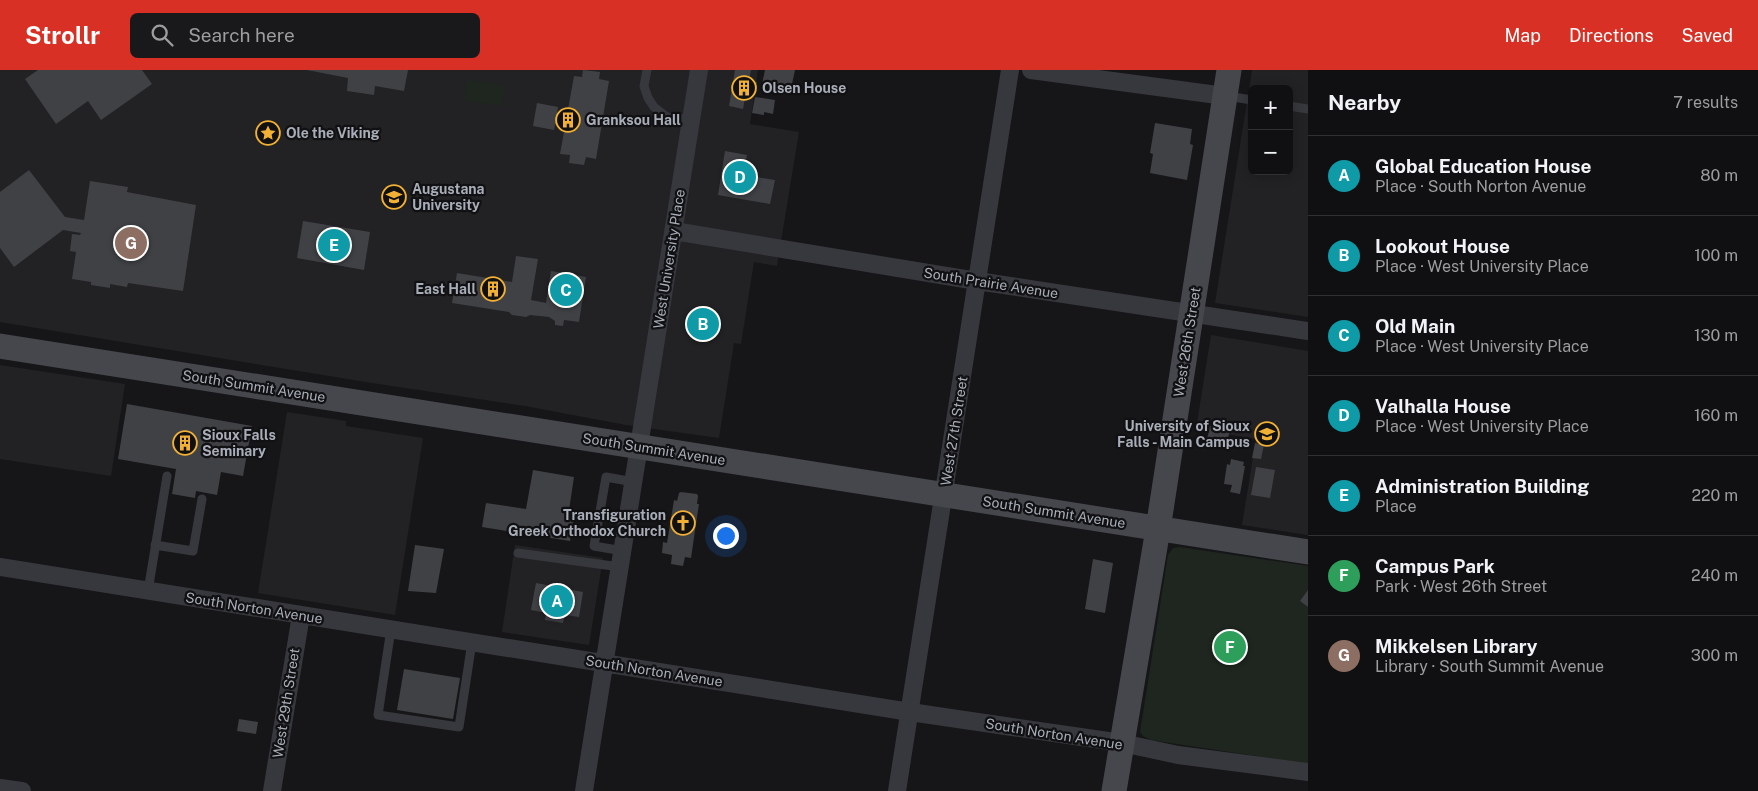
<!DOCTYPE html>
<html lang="en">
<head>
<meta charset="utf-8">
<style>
	:root { --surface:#101012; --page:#19191b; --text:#f1f3f6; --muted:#9c9d9f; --line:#303032; --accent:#d93025 }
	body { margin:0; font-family:"Public Sans",sans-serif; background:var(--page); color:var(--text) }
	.controls { position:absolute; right:15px; top:15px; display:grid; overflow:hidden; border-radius:8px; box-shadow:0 2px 12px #0003 }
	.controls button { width:45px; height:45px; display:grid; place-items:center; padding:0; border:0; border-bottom:1px solid var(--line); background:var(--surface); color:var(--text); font:25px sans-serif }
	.you { position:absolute; left:725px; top:465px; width:18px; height:18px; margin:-12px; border:4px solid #fff; border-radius:50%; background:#1a73e8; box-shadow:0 0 0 8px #1a73e833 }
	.badge { display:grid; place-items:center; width:32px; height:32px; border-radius:50%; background:var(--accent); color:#fff; font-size:16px; font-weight:700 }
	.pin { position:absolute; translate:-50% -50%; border:2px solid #fff; box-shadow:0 1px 5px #0006 }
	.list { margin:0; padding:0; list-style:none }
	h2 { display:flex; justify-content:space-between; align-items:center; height:65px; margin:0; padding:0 20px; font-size:21px }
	h2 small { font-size:16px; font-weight:400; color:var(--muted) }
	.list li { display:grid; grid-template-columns:32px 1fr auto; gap:15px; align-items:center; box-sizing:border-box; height:80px; padding:0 20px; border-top:1px solid var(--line) }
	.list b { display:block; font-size:19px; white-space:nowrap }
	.list p { margin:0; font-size:16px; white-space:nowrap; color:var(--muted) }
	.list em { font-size:16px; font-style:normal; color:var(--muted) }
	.icon { flex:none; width:28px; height:28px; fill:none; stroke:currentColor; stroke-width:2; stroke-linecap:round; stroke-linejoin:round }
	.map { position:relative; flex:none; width:1308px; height:721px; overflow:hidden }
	header { display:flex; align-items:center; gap:30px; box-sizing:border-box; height:70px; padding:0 25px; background:var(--accent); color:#fff }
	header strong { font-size:24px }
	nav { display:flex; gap:28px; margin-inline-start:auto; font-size:18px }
	.search { width:350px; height:45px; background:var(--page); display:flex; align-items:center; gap:12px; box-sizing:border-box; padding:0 18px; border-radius:8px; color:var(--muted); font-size:19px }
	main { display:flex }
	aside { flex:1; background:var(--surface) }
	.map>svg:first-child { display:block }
	.built { fill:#222225; fill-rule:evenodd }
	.green { fill:#1e261f }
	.building { fill:#404145 }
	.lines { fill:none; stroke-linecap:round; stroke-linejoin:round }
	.lane { stroke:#37383d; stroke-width:9 }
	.street { stroke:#37383d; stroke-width:18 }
	.secondary { stroke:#45474d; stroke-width:25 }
	.labels { text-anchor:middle; stroke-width:4.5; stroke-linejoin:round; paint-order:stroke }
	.poi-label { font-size:14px; font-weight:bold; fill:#a8adb8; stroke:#111113; text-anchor:start }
	.street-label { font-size:14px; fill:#a8adb8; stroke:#111113 }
</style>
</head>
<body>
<header>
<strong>Strollr</strong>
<div class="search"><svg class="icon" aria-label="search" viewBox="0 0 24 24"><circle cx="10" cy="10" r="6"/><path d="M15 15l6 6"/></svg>Search here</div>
<nav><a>Map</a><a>Directions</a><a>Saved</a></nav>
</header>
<main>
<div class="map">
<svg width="1308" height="721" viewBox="0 0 1308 721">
	<rect width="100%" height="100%" fill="#161618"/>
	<!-- built -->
	<path class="built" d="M0 0H758L750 54 799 62 777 196 754 192 741 274 734 273 719 368 626 355 525 336 372 313 0 252Z
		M1252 0H1308V247L1215 233ZM1252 19H1289V101H1252Z
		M1211 265 1308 281V465L1242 455 1256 369 1196 359Z
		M0 295 125 314 111 406 0 389Z
		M287 342 346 351V356L423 368 395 545 258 523Z
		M515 475 603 488 589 575 502 562Z"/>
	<!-- green -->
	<path class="green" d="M467 10 505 16 501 36 464 30Z
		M1180 477 1308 496V694L1151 670 1143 666 1140 662 1168 485 1173 478Z"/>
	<!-- building -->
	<path class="building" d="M38 0H142L152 14 101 50 88 31 56 54 25 9Z
		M307 0H408L404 21 375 16 374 25 347 21 348 8Z
		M583 0 600 2 599 9 609 11 596 89 586 87 584 95 569 93 570 85 560 84 565 56 555 54 554 60 533 56 537 33 558 37 557 44 567 45 574 6 582 7Z
		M735 0H751L749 11 757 12 755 24 746 23 743 39 729 36Z
		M765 0H795L791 19 781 18 780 21 768 19 769 15 762 14Z
		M755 27 775 30 773 44 764 42V45L752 43Z
		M1155 53 1192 59 1190 74 1193 75 1187 110 1150 103 1153 84 1150 83Z
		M725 81 747 85 743 105 775 110 770 134 718 125Z
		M29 100 65 147 84 150 90 111 128 117 127 122 196 135 183 221 128 213 127 217 110 214V218L91 215V212L72 209 76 182 70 181 72 164 80 165 81 163 63 160 14 197 0 178V122Z
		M303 151 370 162 364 200 297 188Z
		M516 186 538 189 531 230 546 233 551 201 586 207 579 252 564 250 563 256 555 255V251L549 247 530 245 526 247 512 245 509 242 452 233 457 203 512 212Z
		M691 243 718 248 715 264 687 259Z
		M127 334 252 356 243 406 221 402 217 425 196 421 195 428 172 424 176 399 118 389Z
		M1210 356 1230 360 1226 378 1206 374Z
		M1255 373 1264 375 1261 389 1252 388Z
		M1231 389 1244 392 1243 396H1245L1240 424 1230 422 1232 415 1224 414 1227 394 1230 395Z
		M1256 397 1275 400 1270 428 1251 425Z
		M533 400 574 407 568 447 574 448 570 471 482 457 486 433 526 439Z
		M681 422 697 424 698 426 697 434H699L691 488 685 487 683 496 671 494 672 485 662 483 663 472 667 473 674 430 677 431 679 423Z
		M415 475 444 479 436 523 408 521Z
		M1093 489 1113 493 1105 543 1085 539Z
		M536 513 583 522 579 547 565 545 563 553 545 550 546 543 531 540Z
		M1308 520V537L1300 531Z
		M404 599 460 608 453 649 397 640Z
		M239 649 258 652 256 664 237 661Z"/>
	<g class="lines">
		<!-- lane -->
		<path class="lane" d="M647 0 644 16 648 28 654 37 667 47 692 50
			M1227 26 1252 30
			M1289 36 1308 39
			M155 475 193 481 202 429
			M623 481 594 476 606 407 634 412
			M518 483 620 497
			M148 521 167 406
			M391 559 378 645 459 657 472 572"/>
		<!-- street -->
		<path class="street" d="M1031 0 1225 26
			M674 161 977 211 1308 261
			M0 497 910 642 1122 673 1178 685 1308 702
			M0 718 22 721
			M272 721 301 545
			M584 721 699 0
			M897 721 1010 0"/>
		<!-- secondary -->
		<path class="secondary" d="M0 276 1308 482
			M1114 721 1158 459 1229 0"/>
	</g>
	<!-- icons -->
	<defs>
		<g id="building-ring" transform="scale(1.25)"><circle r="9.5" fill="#111113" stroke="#f2b134" stroke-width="1.5"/><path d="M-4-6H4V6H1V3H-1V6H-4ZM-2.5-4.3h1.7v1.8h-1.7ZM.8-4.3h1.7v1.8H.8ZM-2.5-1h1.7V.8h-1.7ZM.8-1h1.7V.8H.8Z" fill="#f2b134"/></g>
		<g id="sight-ring" transform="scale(1.25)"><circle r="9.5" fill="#111113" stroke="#f2b134" stroke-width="1.5"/><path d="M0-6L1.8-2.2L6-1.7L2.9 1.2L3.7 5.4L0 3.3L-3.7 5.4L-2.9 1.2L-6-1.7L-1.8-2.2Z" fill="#f2b134"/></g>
		<g id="university-ring" transform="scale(1.25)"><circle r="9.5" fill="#111113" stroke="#f2b134" stroke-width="1.5"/><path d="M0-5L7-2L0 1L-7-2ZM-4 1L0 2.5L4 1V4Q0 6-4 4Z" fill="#f2b134"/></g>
		<g id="church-ring" transform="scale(1.25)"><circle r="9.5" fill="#111113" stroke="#f2b134" stroke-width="1.5"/><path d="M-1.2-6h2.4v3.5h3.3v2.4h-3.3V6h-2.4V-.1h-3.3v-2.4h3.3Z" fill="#f2b134"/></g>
	</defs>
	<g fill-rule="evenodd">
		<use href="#building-ring" x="744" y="18"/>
		<use href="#building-ring" x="568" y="50"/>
		<use href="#sight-ring" x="268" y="63"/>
		<use href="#university-ring" x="394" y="127"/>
		<use href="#building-ring" x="493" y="219"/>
		<use href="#university-ring" x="1267" y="364"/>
		<use href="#building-ring" x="185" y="373"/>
		<use href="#church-ring" x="683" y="453"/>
	</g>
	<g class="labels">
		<!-- poi labels -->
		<g class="poi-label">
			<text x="762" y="23">Olsen House</text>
			<text x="586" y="55">Granksou Hall</text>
			<text x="286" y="68">Ole the Viking</text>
			<text x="412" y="124">Augustana<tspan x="412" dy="16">University</tspan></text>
			<text x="476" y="224" text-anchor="end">East Hall</text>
			<text x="1250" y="361" text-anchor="end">University of Sioux<tspan x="1250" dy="16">Falls - Main Campus</tspan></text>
			<text x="202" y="370">Sioux Falls<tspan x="202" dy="16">Seminary</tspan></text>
			<text x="666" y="450" text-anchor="end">Transfiguration<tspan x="666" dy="16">Greek Orthodox Church</tspan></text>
		</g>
		<!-- street labels -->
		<g class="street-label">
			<text transform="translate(669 189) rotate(-81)" y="5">West University Place</text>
			<text transform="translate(991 213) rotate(9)" y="5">South Prairie Avenue</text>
			<text transform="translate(1187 272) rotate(-81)" y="5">West 26th Street</text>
			<text transform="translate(254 316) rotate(9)" y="5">South Summit Avenue</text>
			<text transform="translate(954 361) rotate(-81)" y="5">West 27th Street</text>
			<text transform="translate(654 379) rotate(9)" y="5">South Summit Avenue</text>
			<text transform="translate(1054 442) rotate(9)" y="5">South Summit Avenue</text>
			<text transform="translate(254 538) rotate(9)" y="5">South Norton Avenue</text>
			<text transform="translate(654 601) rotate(9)" y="5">South Norton Avenue</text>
			<text transform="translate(286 633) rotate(-81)" y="5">West 29th Street</text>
			<text transform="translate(1054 664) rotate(9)" y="5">South Norton Avenue</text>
		</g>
	</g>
</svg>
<div class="controls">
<button>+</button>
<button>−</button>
</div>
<div class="you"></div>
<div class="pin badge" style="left:557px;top:531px;background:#0f9aa8">A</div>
<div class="pin badge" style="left:703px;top:254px;background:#0f9aa8">B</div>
<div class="pin badge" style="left:566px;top:220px;background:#0f9aa8">C</div>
<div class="pin badge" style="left:740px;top:107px;background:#0f9aa8">D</div>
<div class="pin badge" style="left:334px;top:175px;background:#0f9aa8">E</div>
<div class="pin badge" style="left:1230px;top:577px;background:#2e9e5b">F</div>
<div class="pin badge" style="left:131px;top:173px;background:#8d6e63">G</div>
</div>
<aside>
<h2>Nearby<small>7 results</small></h2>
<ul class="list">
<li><span class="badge" style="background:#0f9aa8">A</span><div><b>Global Education House</b><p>Place · South Norton Avenue</p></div><em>80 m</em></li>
<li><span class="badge" style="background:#0f9aa8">B</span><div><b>Lookout House</b><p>Place · West University Place</p></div><em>100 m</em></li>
<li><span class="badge" style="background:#0f9aa8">C</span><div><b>Old Main</b><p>Place · West University Place</p></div><em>130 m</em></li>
<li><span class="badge" style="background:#0f9aa8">D</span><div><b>Valhalla House</b><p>Place · West University Place</p></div><em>160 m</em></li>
<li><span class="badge" style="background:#0f9aa8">E</span><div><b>Administration Building</b><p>Place</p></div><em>220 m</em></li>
<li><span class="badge" style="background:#2e9e5b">F</span><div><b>Campus Park</b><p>Park · West 26th Street</p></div><em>240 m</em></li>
<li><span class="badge" style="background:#8d6e63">G</span><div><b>Mikkelsen Library</b><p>Library · South Summit Avenue</p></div><em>300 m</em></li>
</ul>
</aside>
</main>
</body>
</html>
